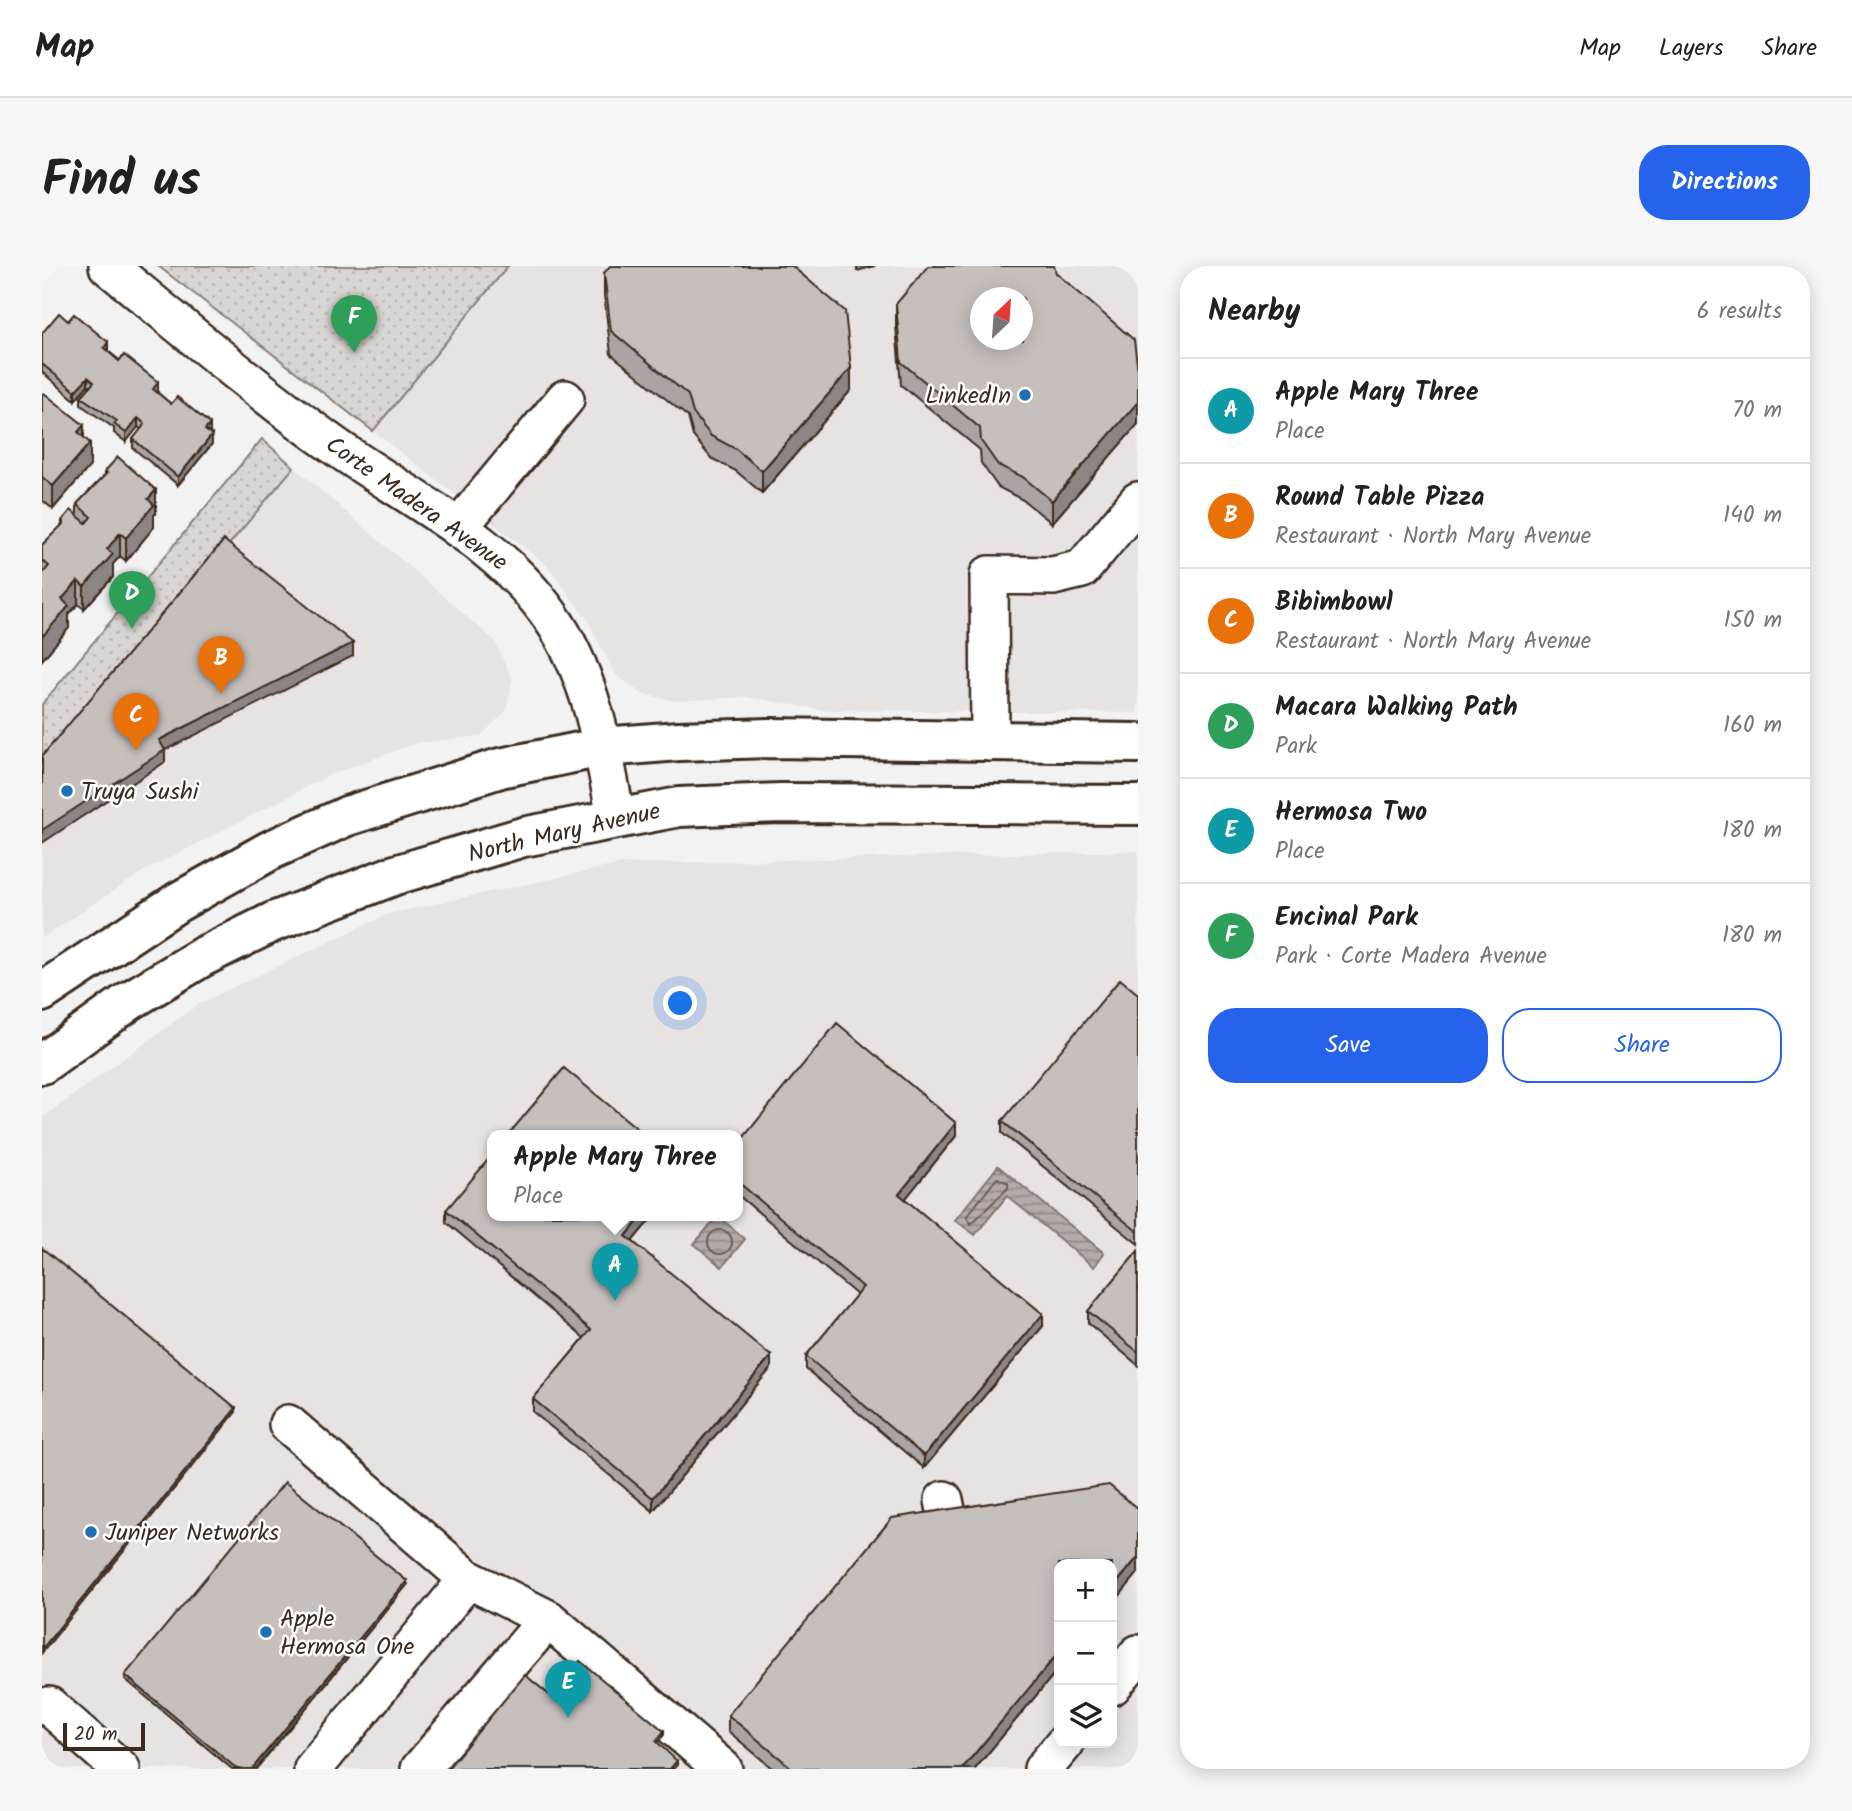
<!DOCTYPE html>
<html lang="en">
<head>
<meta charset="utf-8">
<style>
	:root { --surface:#fff; --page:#f6f6f6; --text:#202124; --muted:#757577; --line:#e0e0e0; --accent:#2563eb }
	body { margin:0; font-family:Kalam,sans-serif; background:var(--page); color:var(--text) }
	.controls { position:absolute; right:21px; bottom:21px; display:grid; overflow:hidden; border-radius:14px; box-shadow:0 4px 18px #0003 }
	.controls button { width:63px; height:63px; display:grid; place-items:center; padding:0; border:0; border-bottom:2px solid var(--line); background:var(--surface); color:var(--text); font:35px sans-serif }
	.compass { position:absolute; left:928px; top:21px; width:63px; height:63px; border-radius:50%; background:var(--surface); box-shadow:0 4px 18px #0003; rotate:25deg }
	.scale { position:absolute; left:21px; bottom:18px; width:82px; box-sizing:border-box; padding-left:7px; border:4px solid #3b2a1e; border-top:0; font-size:19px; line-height:24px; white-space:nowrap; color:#3b2a1e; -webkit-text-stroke:5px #fff; paint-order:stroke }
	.you { position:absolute; left:639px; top:738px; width:24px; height:24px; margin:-18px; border:5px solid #fff; border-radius:50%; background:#1a73e8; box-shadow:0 0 0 10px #1a73e833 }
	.badge { display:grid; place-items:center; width:46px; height:46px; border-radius:50%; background:var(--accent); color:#fff; font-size:23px; font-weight:700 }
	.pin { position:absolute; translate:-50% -58px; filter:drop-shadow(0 2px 4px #0008) }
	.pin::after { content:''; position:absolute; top:37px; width:24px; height:21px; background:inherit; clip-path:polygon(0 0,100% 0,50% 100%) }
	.popup { position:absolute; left:445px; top:864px; width:256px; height:91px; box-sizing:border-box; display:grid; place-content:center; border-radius:14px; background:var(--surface); filter:drop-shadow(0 2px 5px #0005); font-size:23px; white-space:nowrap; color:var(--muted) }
	.popup b { font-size:26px; color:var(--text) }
	.popup::after { content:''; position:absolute; left:50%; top:100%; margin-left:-14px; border:14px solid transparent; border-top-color:var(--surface) }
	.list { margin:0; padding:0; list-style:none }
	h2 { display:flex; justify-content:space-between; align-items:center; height:91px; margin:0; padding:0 28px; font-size:30px }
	h2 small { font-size:23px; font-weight:400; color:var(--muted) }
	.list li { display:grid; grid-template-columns:46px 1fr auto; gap:21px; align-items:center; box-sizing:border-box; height:105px; padding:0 28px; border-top:2px solid var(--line) }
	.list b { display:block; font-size:26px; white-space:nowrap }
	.list p { margin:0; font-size:23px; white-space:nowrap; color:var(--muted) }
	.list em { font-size:23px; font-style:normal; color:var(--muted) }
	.actions { display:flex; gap:14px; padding:21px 28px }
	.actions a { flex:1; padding:16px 0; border:2px solid var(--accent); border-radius:28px; text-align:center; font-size:24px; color:var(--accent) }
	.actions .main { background:var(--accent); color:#fff }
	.icon { flex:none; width:38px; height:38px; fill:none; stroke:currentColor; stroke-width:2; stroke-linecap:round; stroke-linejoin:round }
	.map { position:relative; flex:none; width:1096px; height:1503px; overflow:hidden; border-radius:28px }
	header { display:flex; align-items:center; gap:42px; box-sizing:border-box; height:98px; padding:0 35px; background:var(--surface); border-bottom:2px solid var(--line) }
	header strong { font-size:33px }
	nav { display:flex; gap:38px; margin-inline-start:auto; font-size:24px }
	.intro { display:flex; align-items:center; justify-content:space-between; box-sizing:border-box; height:168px; padding:0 42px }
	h1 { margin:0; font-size:49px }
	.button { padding:18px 32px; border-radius:28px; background:var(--accent); color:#fff; font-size:24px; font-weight:700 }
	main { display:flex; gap:42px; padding:0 42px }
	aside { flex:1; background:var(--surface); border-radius:28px; box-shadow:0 4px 18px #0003 }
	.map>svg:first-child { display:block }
	.built { fill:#e6e3e2; fill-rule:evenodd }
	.park { fill:url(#park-dots); stroke:#8a8078; stroke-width:2 }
	.water { fill:url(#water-rules); stroke:#827770; stroke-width:2 }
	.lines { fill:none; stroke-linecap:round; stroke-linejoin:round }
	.shore { stroke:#6b5e55; stroke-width:2 }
	.minor-casing { stroke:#3b2a1e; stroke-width:42 }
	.major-casing { stroke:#3b2a1e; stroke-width:44 }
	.minor { stroke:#fff; stroke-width:37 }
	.major { stroke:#fff; stroke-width:38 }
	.wall { fill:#aaa5a3; stroke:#3b2a1e; stroke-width:2 }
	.shaded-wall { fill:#8b8684; stroke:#3b2a1e; stroke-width:2 }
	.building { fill:#c6c0bd; stroke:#3b2a1e; stroke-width:2; fill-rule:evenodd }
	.poi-dot { fill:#1f6fb2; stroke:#fff; stroke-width:2.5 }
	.labels { text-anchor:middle; stroke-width:5; stroke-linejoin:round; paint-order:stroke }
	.poi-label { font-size:24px; fill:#3b2a1e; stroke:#fff; text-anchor:start }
	.street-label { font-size:24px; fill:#3b2a1e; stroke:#fff }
</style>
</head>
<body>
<header>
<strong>Map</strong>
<nav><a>Map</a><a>Layers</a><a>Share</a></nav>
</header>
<div class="intro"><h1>Find us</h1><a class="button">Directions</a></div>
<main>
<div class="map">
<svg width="1096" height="1503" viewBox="0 0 1096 1503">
	<defs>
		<pattern id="park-dots" width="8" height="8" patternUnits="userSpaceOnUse" patternTransform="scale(1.75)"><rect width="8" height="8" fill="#d8d5d2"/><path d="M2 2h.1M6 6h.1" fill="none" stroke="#bab7b4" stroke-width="1.8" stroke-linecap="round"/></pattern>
		<pattern id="water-rules" width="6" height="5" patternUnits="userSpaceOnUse" patternTransform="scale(1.75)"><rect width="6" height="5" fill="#b2aba7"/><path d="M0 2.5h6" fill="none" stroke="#928b87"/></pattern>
	</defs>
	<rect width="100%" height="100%" fill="#f3f2f2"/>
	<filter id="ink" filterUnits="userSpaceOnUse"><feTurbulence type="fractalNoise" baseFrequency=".0143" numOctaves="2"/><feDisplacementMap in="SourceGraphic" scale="14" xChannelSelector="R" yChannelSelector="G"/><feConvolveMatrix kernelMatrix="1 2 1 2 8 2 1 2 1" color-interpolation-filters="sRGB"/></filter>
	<g filter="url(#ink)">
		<!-- built -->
		<path class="built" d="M466 0H1096V447L781 444 705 431 634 435 600 428 573 408 546 355 506 300 331 165ZM938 32H980V74H938Z
			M252 201 453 375 470 414 464 445 439 470 375 477 290 508 102 605 0 672V502Z
			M1096 585V1503H0V852L158 737 346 648 579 598ZM450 869H696V949H450ZM1017 1298H1070V1477H1017Z"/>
		<!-- park -->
		<path class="park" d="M116 0H466L331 165Z
			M220 173 252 201 0 502V438Z"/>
		<!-- water -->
		<path class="water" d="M956 900 1062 987 1052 1001 965 930 933 969 913 954Z
			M676 950 703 973 680 1001 652 978Z"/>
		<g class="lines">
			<!-- shore -->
			<path class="shore" d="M955 912 966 917V922L929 958 925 950Z
				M666 976a12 12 0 1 1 24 0a12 12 0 1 1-24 0Z"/>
			<!-- minor casing -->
			<g class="minor-casing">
				<path id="minor" d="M66 0C139 60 213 123 290 178 367 233 463 277 515 360 551 417 562 487 574 552
					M416 262 523 133
					M948 476 947 309 1011 310 1040 303 1096 235
					M246 1158 426 1313 506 1353 681 1503
					M902 1234 907 1260
					M1070 1420 1096 1388
					M7 1440 79 1503
					M271 1503 426 1313
					M378 1503 506 1353
					M1001 1503 1023 1477"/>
			</g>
			<!-- major casing -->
			<g class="major-casing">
				<path id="major" d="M0 726 136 636 229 584 305 550 458 502 561 481 637 475 727 472 1096 477
					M0 798 87 735 160 691 231 656 353 609 481 571 637 541 739 537 1096 539"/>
			</g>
			<!-- minor -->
			<use href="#minor" class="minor"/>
			<!-- major -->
			<use href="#major" class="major"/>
		</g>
		<!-- wall -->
		<path class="wall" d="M562 7 809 124 720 227 694 205 669 192 651 170 646 151 569 88 562 29Z
			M1014 7 1096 105V158L1010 257 981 234 956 221 939 197 938 184 859 119 854 60V38Z
			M0 67 66 85 116 125 115 126 129 138 168 167 170 178 136 219 91 182V173L99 163 96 161 84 176 72 167V162L39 139V131L48 121 46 119 33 134 0 106Z
			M0 129 42 171 48 200 11 243 0 234Z
			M63 205 114 247 112 249V261L84 295 78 290 71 298V311L42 343 36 338 27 348V362L0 394V279L20 260V255L35 249V238L63 209Z
			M1096 728V978L960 867V855Z
			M914 870 863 933 1001 1060 882 1202 764 1103V1090L815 1029 696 929V878Z
			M404 944 451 949H612L590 975 729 1102 611 1245 491 1146V1133L542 1072 404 956Z
			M1096 985V1099L1046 1057V1045Z
			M1096 1243V1307L1070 1339V1298H1017V1402L933 1503H731L686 1465V1449Z
			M365 1319 214 1503H190L83 1413V1409Z"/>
		<!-- shaded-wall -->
		<path class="shaded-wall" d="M815 0H833L815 5Z
			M66 76V85L62 91V82Z
			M809 102V124L720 227V205Z
			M46 111V119L33 134V125Z
			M116 116V125L111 132V123Z
			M1096 136V158L1010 257V235Z
			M96 152V161L84 176V167Z
			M168 158V167L163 173V164Z
			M42 159V182L36 166Z
			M170 169V178L136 219V211Z
			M48 177V200L11 243V220Z
			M114 224V247L112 249V261L84 295V272L106 233Z
			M78 267V290L71 298V311L42 343V321L65 283Z
			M36 315V338L27 348V362L0 394V371L20 333Z
			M311 377V390L123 484V496L0 577V564L117 474Z
			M914 857V870L857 941V928Z
			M601 949H612L584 983V970Z
			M1001 1048V1060L882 1202V1190Z
			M729 1090V1102L611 1245V1232Z
			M194 1142V1146L0 1387V1383Z
			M1096 1291V1307L1070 1339V1323Z
			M365 1315V1319L214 1503H210Z
			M1017 1386V1402L933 1503H920Z
			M622 1465V1469L614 1479V1475Z
			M635 1495V1499L632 1503H628Z"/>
		<!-- building -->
		<path class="building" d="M568 0H750L803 45 809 102 720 205 694 183 669 170 651 147 646 129 569 65 562 7Z
			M886 0H1012L1014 7 1092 74 1096 105V136L1010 235 981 211 956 199 939 175 938 162 859 96 854 38ZM939 32H981V74H939Z
			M17 47 26 55 32 48 66 76 62 82 77 95 82 89 116 116 111 123 129 138 135 131 168 158 163 164 170 169 136 211 91 173 103 158 96 152 84 167 72 158 75 155 39 131 52 116 46 111 33 125 0 98V67Z
			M2 127 42 159 36 166 48 177 11 220 0 211V129Z
			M76 191 114 224 106 233 112 239 84 272 78 267 65 283 71 288 42 321 36 315 20 333 27 340 0 371V306L1 307 7 300 0 294V279L22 257 20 255 29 244 44 257 49 251 35 238 65 207 63 205Z
			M182 274 311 377 117 474 123 484 0 564V490Z
			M1078 713 1096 728V966L960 855Z
			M795 757 914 857 857 928 1001 1048 882 1190 764 1090 821 1021 696 916V878Z
			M522 802 603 869H466Z
			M451 888V949H601L584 970 729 1090 611 1232 491 1133 549 1064 404 944Z
			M0 982 194 1142 0 1383Z
			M1096 985V1086L1046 1045Z
			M243 1216 365 1315 210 1503H195L83 1409Z
			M1067 1219 1096 1243V1291L1070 1323V1298H1017V1386L920 1503H751L686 1449 850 1252Z
			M538 1395 622 1465 614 1475 635 1495 628 1503H405L483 1409 510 1431Z"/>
	</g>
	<!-- markers -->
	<g class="poi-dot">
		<circle cx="983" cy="129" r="7"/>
		<circle cx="25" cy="525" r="7"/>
		<circle cx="49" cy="1266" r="7"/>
		<circle cx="224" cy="1366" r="7"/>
	</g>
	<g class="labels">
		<!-- poi labels -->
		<g class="poi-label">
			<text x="969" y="137" text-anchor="end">LinkedIn</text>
			<text x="39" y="533">Truya Sushi</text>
			<text x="63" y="1274">Juniper Networks</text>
			<text x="238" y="1360">Apple<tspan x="238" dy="28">Hermosa One</tspan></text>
		</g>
		<!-- street labels -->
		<g class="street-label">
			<text transform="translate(375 237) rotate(35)" y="8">Corte Madera Avenue</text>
			<text transform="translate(522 566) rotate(-13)" y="8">North Mary Avenue</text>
		</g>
	</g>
</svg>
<div class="controls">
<button>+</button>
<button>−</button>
<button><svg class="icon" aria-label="layers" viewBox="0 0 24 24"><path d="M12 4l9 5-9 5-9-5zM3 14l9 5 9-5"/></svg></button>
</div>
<svg class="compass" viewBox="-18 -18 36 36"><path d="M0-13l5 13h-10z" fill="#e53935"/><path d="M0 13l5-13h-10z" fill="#757577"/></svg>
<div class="scale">20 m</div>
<div class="you"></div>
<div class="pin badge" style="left:573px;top:1035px;background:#0f9aa8">A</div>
<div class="popup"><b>Apple Mary Three</b>Place</div>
<div class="pin badge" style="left:179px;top:428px;background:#e8710a">B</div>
<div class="pin badge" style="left:94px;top:485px;background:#e8710a">C</div>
<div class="pin badge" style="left:90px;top:363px;background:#2e9e5b">D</div>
<div class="pin badge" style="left:526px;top:1452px;background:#0f9aa8">E</div>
<div class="pin badge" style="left:312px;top:87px;background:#2e9e5b">F</div>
</div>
<aside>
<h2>Nearby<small>6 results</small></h2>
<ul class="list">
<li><span class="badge" style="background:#0f9aa8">A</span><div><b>Apple Mary Three</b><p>Place</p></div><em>70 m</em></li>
<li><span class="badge" style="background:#e8710a">B</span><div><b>Round Table Pizza</b><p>Restaurant · North Mary Avenue</p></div><em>140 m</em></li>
<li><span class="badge" style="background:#e8710a">C</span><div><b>Bibimbowl</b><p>Restaurant · North Mary Avenue</p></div><em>150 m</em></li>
<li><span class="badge" style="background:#2e9e5b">D</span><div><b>Macara Walking Path</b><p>Park</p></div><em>160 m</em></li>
<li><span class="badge" style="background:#0f9aa8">E</span><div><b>Hermosa Two</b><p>Place</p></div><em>180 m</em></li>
<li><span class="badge" style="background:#2e9e5b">F</span><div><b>Encinal Park</b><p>Park · Corte Madera Avenue</p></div><em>180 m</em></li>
</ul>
<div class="actions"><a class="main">Save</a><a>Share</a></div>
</aside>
</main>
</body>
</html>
